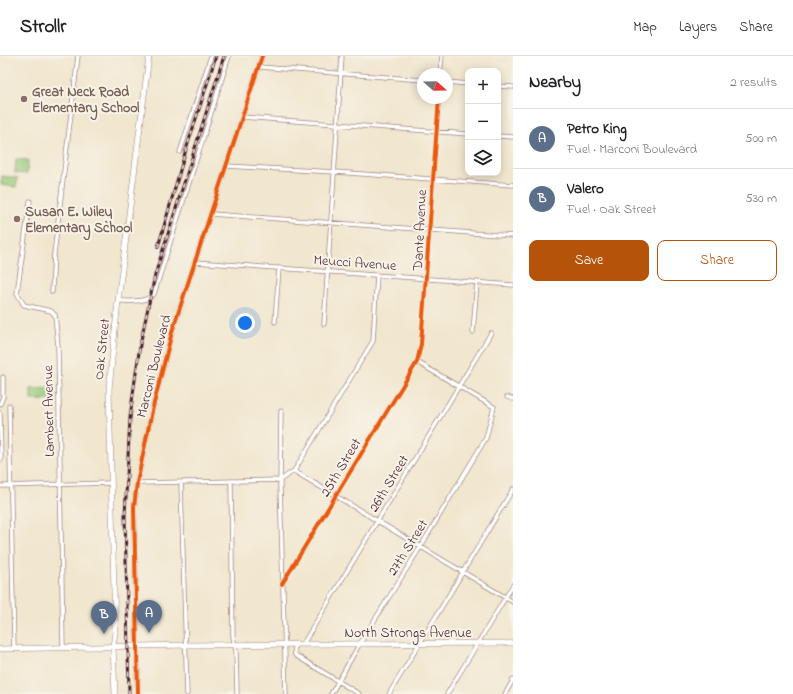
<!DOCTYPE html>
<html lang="en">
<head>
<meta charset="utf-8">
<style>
	:root { --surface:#fff; --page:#f6f6f6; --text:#202124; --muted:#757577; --line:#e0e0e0; --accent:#b45309 }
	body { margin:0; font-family:"Indie Flower",sans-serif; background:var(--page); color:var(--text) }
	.controls { position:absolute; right:12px; top:12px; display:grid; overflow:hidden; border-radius:8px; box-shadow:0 2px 10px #0003 }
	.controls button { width:36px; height:36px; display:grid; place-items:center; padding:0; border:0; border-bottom:1px solid var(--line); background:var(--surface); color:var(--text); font:20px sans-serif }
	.compass { position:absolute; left:417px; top:12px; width:36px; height:36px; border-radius:50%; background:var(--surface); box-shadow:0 2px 10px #0003; rotate:110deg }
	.you { position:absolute; left:245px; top:267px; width:14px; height:14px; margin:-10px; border:3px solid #fff; border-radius:50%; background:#1a73e8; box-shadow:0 0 0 6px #1a73e833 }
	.badge { display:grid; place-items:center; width:26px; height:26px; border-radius:50%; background:var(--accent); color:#fff; font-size:13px; font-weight:700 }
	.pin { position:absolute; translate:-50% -33px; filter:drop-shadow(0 1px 2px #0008) }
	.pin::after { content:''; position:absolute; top:21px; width:14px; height:12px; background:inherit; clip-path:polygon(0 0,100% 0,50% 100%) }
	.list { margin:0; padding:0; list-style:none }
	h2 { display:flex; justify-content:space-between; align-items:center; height:52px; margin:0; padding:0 16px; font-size:17px }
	h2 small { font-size:13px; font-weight:400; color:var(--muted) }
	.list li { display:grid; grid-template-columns:26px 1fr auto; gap:12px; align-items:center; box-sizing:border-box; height:60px; padding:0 16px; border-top:1px solid var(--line) }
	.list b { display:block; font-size:15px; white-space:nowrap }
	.list p { margin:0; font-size:13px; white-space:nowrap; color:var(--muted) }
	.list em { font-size:13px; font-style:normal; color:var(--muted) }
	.actions { display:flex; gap:8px; padding:12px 16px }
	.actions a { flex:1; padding:9px 0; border:1px solid var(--accent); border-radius:8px; text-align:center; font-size:14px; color:var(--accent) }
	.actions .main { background:var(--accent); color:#fff }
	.icon { flex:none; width:22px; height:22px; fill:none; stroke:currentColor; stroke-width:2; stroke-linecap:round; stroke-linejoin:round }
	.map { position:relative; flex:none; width:513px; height:638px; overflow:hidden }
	header { display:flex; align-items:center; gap:24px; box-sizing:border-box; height:56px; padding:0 20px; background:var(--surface); border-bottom:1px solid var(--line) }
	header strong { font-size:19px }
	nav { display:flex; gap:22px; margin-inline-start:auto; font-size:14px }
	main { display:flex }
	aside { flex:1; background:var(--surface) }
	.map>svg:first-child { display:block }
	.green { fill:#99cb7b; stroke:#727553 }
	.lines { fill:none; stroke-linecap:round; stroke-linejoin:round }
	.street-casing { stroke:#9e827c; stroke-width:5 }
	.secondary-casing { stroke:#9e827c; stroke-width:6 }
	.street { stroke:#fff; stroke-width:3.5 }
	.secondary { stroke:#fff; stroke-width:5 }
	.rail-casing { stroke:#4a1f2b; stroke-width:3 }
	.rail { stroke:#f7f3e8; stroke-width:1.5; stroke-dasharray:4.5; stroke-linecap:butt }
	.cycleway-casing { stroke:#f7f3e8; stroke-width:6 }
	.cycleway { stroke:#e8590c; stroke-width:4 }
	.education-dot { fill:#8d6e63; stroke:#f7f3e8; stroke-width:1.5 }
	.labels { text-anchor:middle; stroke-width:4; stroke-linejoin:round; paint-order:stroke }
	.education-label { font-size:14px; font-weight:bold; fill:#785e54; stroke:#f7f3e8; text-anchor:start }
	.street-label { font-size:14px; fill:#4a1f2b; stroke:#f7f3e8 }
</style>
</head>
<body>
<header>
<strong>Strollr</strong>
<nav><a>Map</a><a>Layers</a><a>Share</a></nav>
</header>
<main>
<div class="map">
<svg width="513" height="638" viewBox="0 0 513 638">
	<rect width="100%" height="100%" fill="#f7f3e8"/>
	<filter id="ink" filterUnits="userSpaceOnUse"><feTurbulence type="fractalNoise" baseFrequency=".025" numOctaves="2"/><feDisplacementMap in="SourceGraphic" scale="8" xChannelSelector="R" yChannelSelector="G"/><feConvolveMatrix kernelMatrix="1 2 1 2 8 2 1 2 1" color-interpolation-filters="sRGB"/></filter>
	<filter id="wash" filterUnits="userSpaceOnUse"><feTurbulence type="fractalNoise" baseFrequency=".012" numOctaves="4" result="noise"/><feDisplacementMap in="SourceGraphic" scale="16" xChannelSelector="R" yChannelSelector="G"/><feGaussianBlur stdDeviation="0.9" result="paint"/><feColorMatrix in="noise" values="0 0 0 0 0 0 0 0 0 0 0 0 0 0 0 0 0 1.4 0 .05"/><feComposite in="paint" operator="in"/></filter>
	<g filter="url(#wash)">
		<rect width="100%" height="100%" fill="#f1e6ce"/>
		<!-- green -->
		<path class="green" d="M16 103 28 104 27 118 15 117Z
			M2 120 18 122 16 131 1 129Z
			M54 332V344H31V333Z"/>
	</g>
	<g filter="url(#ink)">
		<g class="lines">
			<!-- street casing -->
			<g class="street-casing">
				<path id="street" d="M259 11 423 24
					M440 18 442 0
					M447 26 468 28
					M498 30 513 31
					M242 61 468 78
					M498 80 513 81
					M180 96 211 0
					M227 110 335 116 513 129
					M30 145 17 237 24 249 51 255 55 259 58 290 63 591
					M211 158 513 180
					M195 206 513 229
					M52 236 54 198 78 0
					M118 245C130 245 145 247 154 238L229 0
					M275 266 279 212
					M324 268 342 0
					M473 276 477 226
					M507 341 513 343
					M0 348 3 341V321
					M9 349 14 593
					M281 355 280 429 286 638
					M0 357 1 404
					M294 415 513 546
					M231 425 233 581 236 595 237 638
					M181 426 187 638
					M137 427 280 424 294 415 373 285 377 219
					M0 430 111 427
					M282 528 417 306 421 288 439 42
					M294 588 295 599 359 638
					M303 588 491 277
					M331 638 359 589 421 490 486 382 494 351 417 306
					M389 638 513 433
					M447 638 513 529
					M505 638 513 624"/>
			</g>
			<!-- secondary casing -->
			<g class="secondary-casing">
				<path id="secondary" d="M0 593 186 589 513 587
					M115 638 113 590 115 576 109 333 118 245 149 0
					M138 638 134 451 137 427 152 355 172 276 262 0"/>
			</g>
			<!-- street -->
			<use href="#street" class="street"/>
			<!-- secondary -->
			<use href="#secondary" class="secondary"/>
			<!-- rail casing -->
			<g class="rail-casing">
				<path id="rail" d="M158 191 185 97 216 0
					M129 638 125 459 130 362 133 338 140 289 155 219 224 0"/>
			</g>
			<!-- rail -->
			<use href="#rail" class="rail"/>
			<!-- cycleway casing -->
			<g class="cycleway-casing">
				<path id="cycleway" d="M282 528 417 306 421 288 439 42
					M138 638 134 451 137 427 152 355 172 276 262 0"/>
			</g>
			<!-- cycleway -->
			<use href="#cycleway" class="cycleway"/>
		</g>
	</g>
	<!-- markers -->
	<g class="education-dot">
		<circle cx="24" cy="43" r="4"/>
		<circle cx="17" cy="163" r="4"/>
	</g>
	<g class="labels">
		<!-- education labels -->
		<g class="education-label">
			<text x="32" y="40">Great Neck Road<tspan x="32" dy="16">Elementary School</tspan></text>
			<text x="25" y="160">Susan E. Wiley<tspan x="25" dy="16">Elementary School</tspan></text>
		</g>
		<!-- street labels -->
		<g class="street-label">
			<text transform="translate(419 174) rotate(-87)" y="5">Dante Avenue</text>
			<text transform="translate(355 206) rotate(4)" y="5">Meucci Avenue</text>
			<text transform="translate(101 293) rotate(-84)" y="5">Oak Street</text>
			<text transform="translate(153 310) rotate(-76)" y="5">Marconi Boulevard</text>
			<text transform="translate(48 355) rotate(-91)" y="5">Lambert Avenue</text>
			<text transform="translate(340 411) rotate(-59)" y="5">25th Street</text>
			<text transform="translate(388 427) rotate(-59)" y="5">26th Street</text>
			<text transform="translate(407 491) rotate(-58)" y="5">27th Street</text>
			<text x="408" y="581">North Strongs Avenue</text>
		</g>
	</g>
</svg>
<div class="controls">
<button>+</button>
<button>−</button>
<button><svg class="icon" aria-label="layers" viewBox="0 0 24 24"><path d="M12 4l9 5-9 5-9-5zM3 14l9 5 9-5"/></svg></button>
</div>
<svg class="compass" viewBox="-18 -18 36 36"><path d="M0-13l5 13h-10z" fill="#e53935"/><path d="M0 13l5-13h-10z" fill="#757577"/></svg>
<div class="you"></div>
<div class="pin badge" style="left:149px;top:577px;background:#5c6f8a">A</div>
<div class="pin badge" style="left:104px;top:578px;background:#5c6f8a">B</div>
</div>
<aside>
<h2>Nearby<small>2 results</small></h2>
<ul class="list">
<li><span class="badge" style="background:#5c6f8a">A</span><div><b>Petro King</b><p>Fuel · Marconi Boulevard</p></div><em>500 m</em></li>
<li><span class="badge" style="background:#5c6f8a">B</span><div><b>Valero</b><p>Fuel · Oak Street</p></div><em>530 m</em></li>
</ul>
<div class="actions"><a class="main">Save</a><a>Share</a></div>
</aside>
</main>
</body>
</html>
